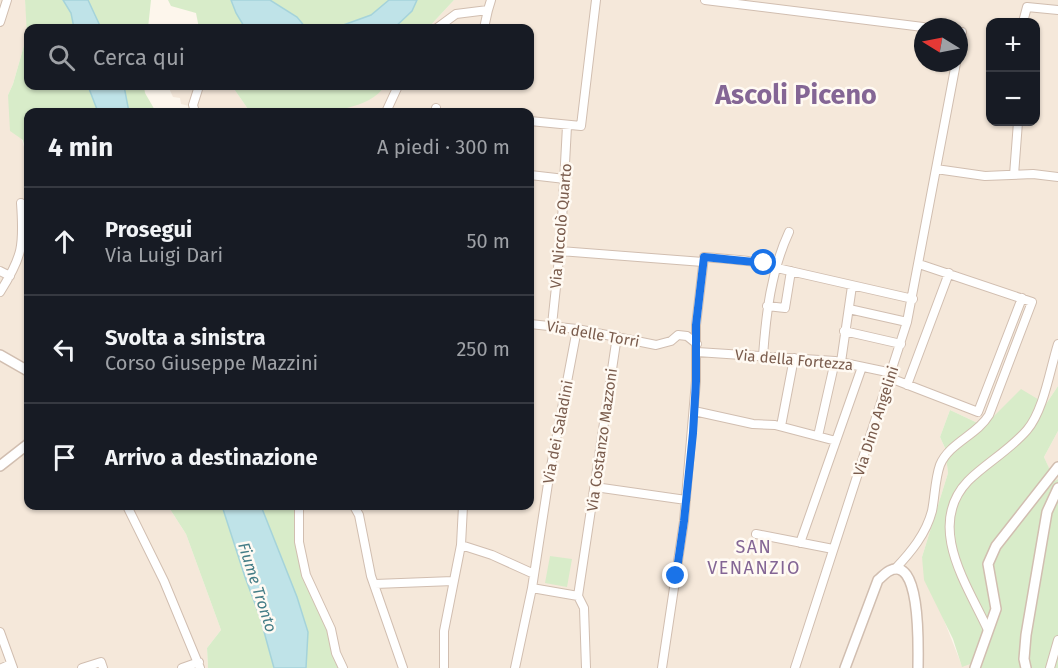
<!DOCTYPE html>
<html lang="it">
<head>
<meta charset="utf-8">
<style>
	:root { --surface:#171b24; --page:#20242c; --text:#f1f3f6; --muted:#9ea1a6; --line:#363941 }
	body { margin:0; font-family:"Fira Sans",sans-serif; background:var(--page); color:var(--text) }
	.controls { position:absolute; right:18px; top:18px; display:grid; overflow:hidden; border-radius:12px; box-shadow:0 2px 4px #0004 }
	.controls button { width:54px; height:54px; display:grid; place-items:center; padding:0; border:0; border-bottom:2px solid var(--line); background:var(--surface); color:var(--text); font:30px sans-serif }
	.compass { position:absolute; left:914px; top:18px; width:54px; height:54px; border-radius:50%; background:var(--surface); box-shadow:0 2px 4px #0004; rotate:280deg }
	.stop { position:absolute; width:18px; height:18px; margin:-14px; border:4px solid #1a73e8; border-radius:50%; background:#fff }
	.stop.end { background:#1a73e8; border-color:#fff; box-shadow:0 2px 6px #0008 }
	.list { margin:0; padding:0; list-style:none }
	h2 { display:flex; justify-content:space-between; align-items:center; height:78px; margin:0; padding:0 24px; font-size:26px }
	h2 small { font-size:20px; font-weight:400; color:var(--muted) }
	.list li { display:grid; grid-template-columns:39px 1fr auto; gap:18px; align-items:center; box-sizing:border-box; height:108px; padding:0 24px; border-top:2px solid var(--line) }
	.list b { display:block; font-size:22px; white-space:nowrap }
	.list p { margin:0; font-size:20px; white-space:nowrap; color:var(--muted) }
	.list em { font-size:20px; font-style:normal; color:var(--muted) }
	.icon { flex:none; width:33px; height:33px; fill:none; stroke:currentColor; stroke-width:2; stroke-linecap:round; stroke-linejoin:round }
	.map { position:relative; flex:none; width:1058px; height:668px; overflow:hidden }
	.search { position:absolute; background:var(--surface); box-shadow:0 2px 4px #0004; left:24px; top:24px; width:510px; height:66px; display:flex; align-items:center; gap:15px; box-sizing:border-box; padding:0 21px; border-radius:12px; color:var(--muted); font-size:22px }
	.panel { position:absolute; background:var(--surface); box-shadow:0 2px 4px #0004; left:24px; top:108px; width:510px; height:402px; border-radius:12px }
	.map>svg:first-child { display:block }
	.residential { fill:#f5e8da; fill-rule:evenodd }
	.green { fill:#d8ecc9 }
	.water { fill:#bfe3e8; stroke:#a5d3da; stroke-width:1.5 }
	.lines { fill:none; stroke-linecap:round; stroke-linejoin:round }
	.minor-casing { stroke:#d1beb0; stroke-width:10 }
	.tertiary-casing { stroke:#d1beb0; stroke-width:12 }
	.minor { stroke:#fff; stroke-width:8 }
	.tertiary { stroke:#fff; stroke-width:9 }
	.route { stroke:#1a73e8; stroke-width:8 }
	.labels { text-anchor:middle; stroke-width:5; stroke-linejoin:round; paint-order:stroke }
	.street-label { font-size:15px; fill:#7a5c4d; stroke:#fffaf3 }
	.water-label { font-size:16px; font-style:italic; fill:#437c86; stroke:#fffaf3 }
	.quarter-label { font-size:18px; letter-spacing:1.5px; fill:#846695; stroke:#fffaf3 }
	.town-label { font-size:27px; font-weight:bold; fill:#846695; stroke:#fffaf3 }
</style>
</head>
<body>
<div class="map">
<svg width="1058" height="668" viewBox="0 0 1058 668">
	<rect width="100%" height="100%" fill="#fdf6ec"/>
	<!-- residential -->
	<path class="residential" d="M0 0H25L27 20V35L13 84 8 95 28 160V506H168L186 534 221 630 207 648 208 668H0Z
		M454 0H1058V386L1046 404 984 426 950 410 940 437 945 448 948 473 922 557 940 610 962 666 984 659 981 668H343L306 575 295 506H530V112H328L360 103 382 90 385 86H530V28H428ZM990 22H1036V122H990ZM923 27H959V63H923Z
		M168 86H232L250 112H186L189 106 181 104 180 98 173 97Z
		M1058 431V479L1055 482 1044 457Z"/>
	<!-- green -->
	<path class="green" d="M25 0H63L71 13 74 28H28V86H88L98 112H28V160L23 140 10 131 8 95 13 84 27 35Z
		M88 0H151L148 28H101Z
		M168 0H231L236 13 245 28H199L196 13 171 6Z
		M270 0H389L371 15 335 28H306L297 17Z
		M417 0H454L428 28H394L412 11Z
		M124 86H144L145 93 156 112H129Z
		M232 86H385C363 119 286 113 250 112Z
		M1058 386V431L1044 457 1055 481 1058 479V668H981L984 659 962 667 953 639 924 580 922 557 948 473 945 448 940 437 950 410 984 426 1021 389 1046 404Z
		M168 506H222L245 577 260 617 274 668H208L207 648 221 630 186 534Z
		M261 506H295L306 575 343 668H306L308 632 297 597Z
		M550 556 572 559 567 587 545 583Z"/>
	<!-- water -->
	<path class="water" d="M63 0H88L101 28H74L71 13Z
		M231 0H270L297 17 306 28H245L236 13Z
		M389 0H417L412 11 394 28H335L371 15Z
		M88 86H124L129 112H98Z
		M222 506H261L297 597 308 632 306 668H274L260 617 245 577Z"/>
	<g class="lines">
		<!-- minor casing -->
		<g class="minor-casing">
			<path id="minor" d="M705 0 923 27
				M0 22 7 0
				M1023 22 1027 7 1058 10
				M437 28 456 14 488 10 491 0
				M484 28 488 10
				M959 32H962L959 46
				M195 112 193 105 199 86
				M386 112 398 86
				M435 112 436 108
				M530 121 581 126 596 0
				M936 169 985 176 1033 174 1058 177
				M530 175 565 179
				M1014 175 1018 122
				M560 251 703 262
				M0 271 10 276
				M0 292C23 256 24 245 21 203
				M767 306 785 308 791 271
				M849 309 907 322
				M530 324 577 329 656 345 671 341 678 335 687 336 697 344
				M552 325 561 239 567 126
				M844 331 901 344
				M697 352 835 361 892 373
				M763 356C766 314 771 271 789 232
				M841 362 852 286
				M890 378 978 412 1022 298
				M907 385 949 273
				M694 411 753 424 775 425 836 441
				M781 426 794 358
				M818 436 835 361
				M595 487 686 500
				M127 506 164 581 200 668
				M299 506V542L306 575 331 629 336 653 343 668
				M354 506 359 515 371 576 403 668
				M756 534 833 549
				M800 543 862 367
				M461 545 492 555 534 574
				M895 569C911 552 926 534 932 511 935 496 935 479 940 465 949 443 977 435 989 415L1032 302 919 264
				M375 584 453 581
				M532 588 578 596 617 336
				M578 596 584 608 586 668
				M988 630C968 586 925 526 968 481 986 463 1010 450 1027 430 1044 410 1050 369 1058 344
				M0 632 13 668
				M2 668 11 664
				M82 668 101 662 103 668
				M182 668 199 662
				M444 668V631L461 545 463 506
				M515 668 532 588 549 477 577 329
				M662 668 684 521 696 381V325L704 257C723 259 761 260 777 268L913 299
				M795 668 907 322 956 63
				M1050 668 1058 640"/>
		</g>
		<!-- tertiary casing -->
		<g class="tertiary-casing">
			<path id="tertiary" d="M0 355 28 371
				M0 466 28 444
				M845 668 878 580C881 578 885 573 889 571 922 553 918 653 918 668
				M975 668 996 609 988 564 996 546 1058 467
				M1026 668 1024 659 1026 635 1047 512 1058 488"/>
		</g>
		<!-- minor -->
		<use href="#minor" class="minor"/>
		<!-- tertiary -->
		<use href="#tertiary" class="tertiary"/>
	</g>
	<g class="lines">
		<!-- route -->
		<path class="route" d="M676 576 684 521 693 433 696 381V325L704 257 764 263"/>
	</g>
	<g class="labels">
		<!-- street labels -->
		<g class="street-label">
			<text transform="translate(561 226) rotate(-85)" y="5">Via Niccolò Quarto</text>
			<text transform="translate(593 334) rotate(10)" y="5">Via delle Torri</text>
			<text transform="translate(794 360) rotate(5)" y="5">Via della Fortezza</text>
			<text transform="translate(876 421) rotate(-72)" y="5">Via Dino Angelini</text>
			<text transform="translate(558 432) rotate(-79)" y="5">Via dei Saladini</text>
			<text transform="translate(602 440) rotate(-82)" y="5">Via Costanzo Mazzoni</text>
		</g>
		<!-- water labels -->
		<g class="water-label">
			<text transform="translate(258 587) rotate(72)" y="6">Fiume Tronto</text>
		</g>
		<!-- quarter labels -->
		<g class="quarter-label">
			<text x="754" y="553">SAN<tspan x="754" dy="21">VENANZIO</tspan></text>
		</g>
		<!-- town labels -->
		<g class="town-label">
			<text x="796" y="104">Ascoli Piceno</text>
		</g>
	</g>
</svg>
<div class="controls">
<button>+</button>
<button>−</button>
</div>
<svg class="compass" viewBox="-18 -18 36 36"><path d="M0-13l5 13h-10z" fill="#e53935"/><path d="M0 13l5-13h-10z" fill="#9ea1a6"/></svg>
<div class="stop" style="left:764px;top:263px"></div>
<div class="stop end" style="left:676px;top:576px"></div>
<div class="search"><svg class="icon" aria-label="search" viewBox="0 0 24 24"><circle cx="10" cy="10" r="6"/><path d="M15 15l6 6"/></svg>Cerca qui</div>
<section class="panel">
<h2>4 min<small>A piedi · 300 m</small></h2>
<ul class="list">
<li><svg class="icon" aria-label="ahead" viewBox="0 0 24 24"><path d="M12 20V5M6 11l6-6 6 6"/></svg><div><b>Prosegui</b><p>Via Luigi Dari</p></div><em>50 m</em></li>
<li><svg class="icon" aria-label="left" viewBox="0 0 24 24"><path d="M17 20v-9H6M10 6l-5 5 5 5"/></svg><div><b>Svolta a sinistra</b><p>Corso Giuseppe Mazzini</p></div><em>250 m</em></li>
<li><svg class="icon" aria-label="arrive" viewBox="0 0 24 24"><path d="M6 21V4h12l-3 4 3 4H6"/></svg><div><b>Arrivo a destinazione</b></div></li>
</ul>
</section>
</div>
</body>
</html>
